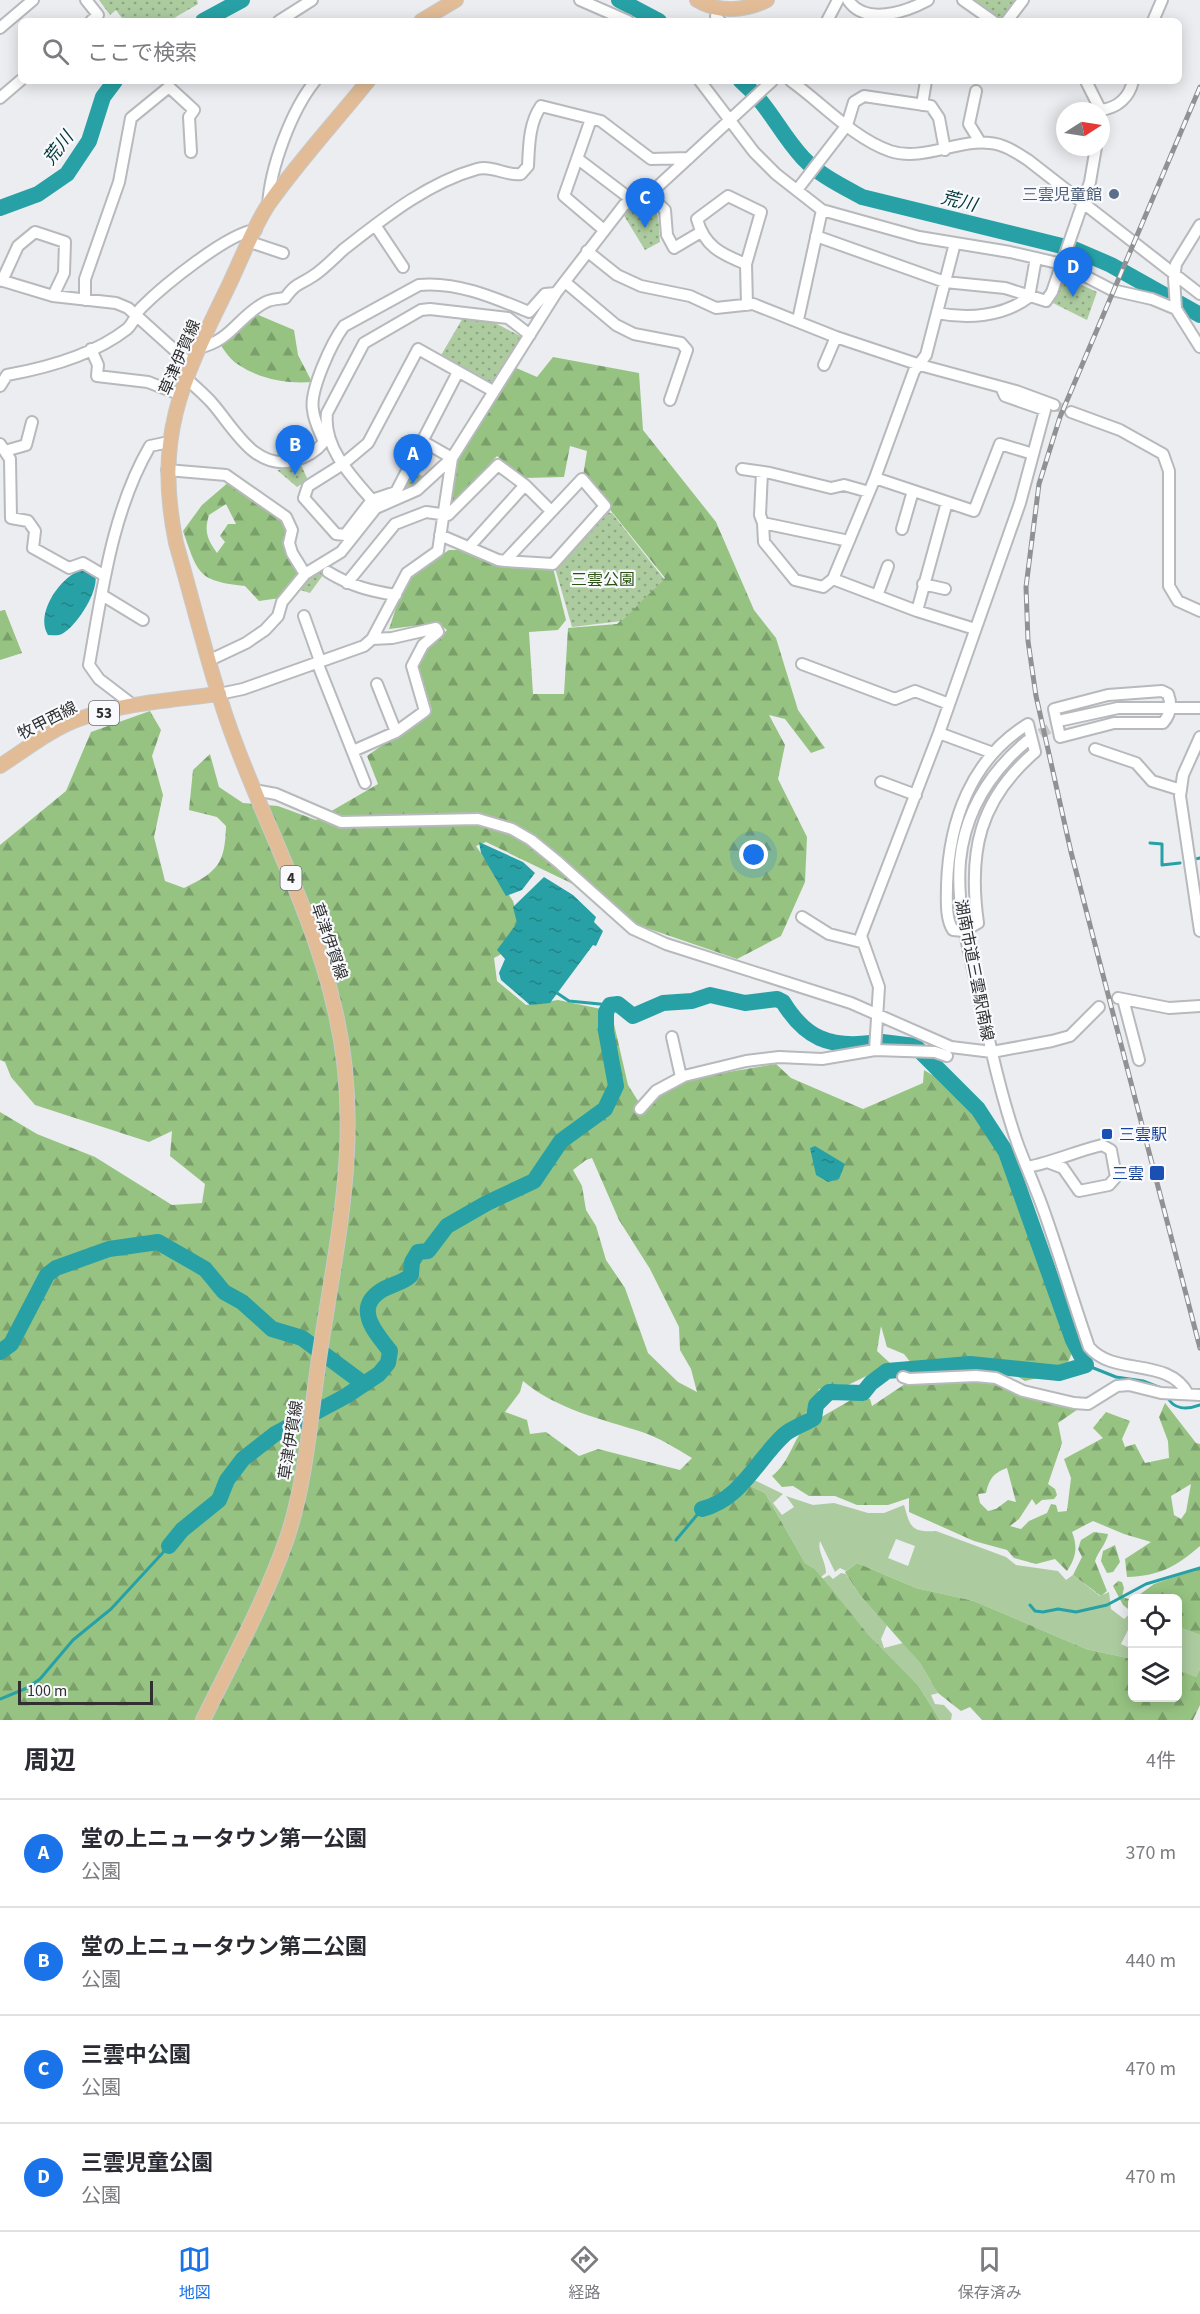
<!DOCTYPE html>
<html lang="ja">
<head>
<meta charset="utf-8">
<style>
	:root { --surface:#fff; --page:#f2f2f3; --text:#2b2b33; --muted:#7c7c81; --line:#e1e1e2; --accent:#1a73e8 }
	body { margin:0; font-family:"Source Sans 3","Noto Sans JP",sans-serif; background:var(--page); color:var(--text) }
	.controls { position:absolute; right:18px; bottom:18px; display:grid; overflow:hidden; border-radius:9px; box-shadow:0 3px 15px #0003 }
	.controls button { width:54px; height:54px; display:grid; place-items:center; padding:0; border:0; border-bottom:2px solid var(--line); background:var(--surface); color:var(--text); font:30px sans-serif }
	.compass { position:absolute; left:1056px; top:102px; width:54px; height:54px; border-radius:50%; background:var(--surface); box-shadow:0 3px 15px #0003; rotate:78deg }
	.scale { position:absolute; left:18px; bottom:15px; width:135px; box-sizing:border-box; padding-left:6px; border:3px solid #303031; border-top:0; font-size:16px; line-height:21px; white-space:nowrap; color:#303031; -webkit-text-stroke:4px #f9fafd; paint-order:stroke }
	.you { position:absolute; left:754px; top:855px; width:21px; height:21px; margin:-15px; border:4px solid #fff; border-radius:50%; background:#1a73e8; box-shadow:0 0 0 9px #1a73e833 }
	.badge { display:grid; place-items:center; width:39px; height:39px; border-radius:50%; background:var(--accent); color:#fff; font-size:20px; font-weight:700 }
	.pin { position:absolute; translate:-50% -50px; filter:drop-shadow(0 2px 3px #0008) }
	.pin::after { content:''; position:absolute; top:32px; width:21px; height:18px; background:inherit; clip-path:polygon(0 0,100% 0,50% 100%) }
	.list { margin:0; padding:0; list-style:none }
	h2 { display:flex; justify-content:space-between; align-items:center; height:78px; margin:0; padding:0 24px; font-size:26px }
	h2 small { font-size:20px; font-weight:400; color:var(--muted) }
	.list li { display:grid; grid-template-columns:39px 1fr auto; gap:18px; align-items:center; box-sizing:border-box; height:108px; padding:0 24px; border-top:2px solid var(--line) }
	.list b { display:block; font-size:22px; white-space:nowrap }
	.list p { margin:0; font-size:20px; white-space:nowrap; color:var(--muted) }
	.list em { font-size:20px; font-style:normal; color:var(--muted) }
	.icon { flex:none; width:33px; height:33px; fill:none; stroke:currentColor; stroke-width:2; stroke-linecap:round; stroke-linejoin:round }
	.map { position:relative; flex:none; width:1200px; height:1720px; overflow:hidden }
	.search { position:absolute; background:var(--surface); box-shadow:0 3px 15px #0003; left:18px; right:18px; top:18px; height:66px; display:flex; align-items:center; gap:15px; box-sizing:border-box; padding:0 21px; border-radius:9px; color:var(--muted); font-size:22px }
	.sheet { height:510px; background:var(--surface) }
	nav { display:flex; justify-content:space-around; align-items:center; box-sizing:border-box; height:84px; border-top:2px solid var(--line); background:var(--surface); font-size:16px; color:var(--muted) }
	nav a { display:grid; justify-items:center; gap:3px }
	nav .on { color:var(--accent) }
	.map>svg:first-child { display:block }
	.grass { fill:#accb9f; fill-rule:evenodd }
	.forest { fill:url(#forest-firs); fill-rule:evenodd }
	.park { fill:url(#park-dots) }
	.water { fill:url(#water-ripples) }
	.lines { fill:none; stroke-linecap:round; stroke-linejoin:round }
	.stream { stroke:#27a1a5; stroke-width:3 }
	.river { stroke:#27a1a5; stroke-width:16 }
	.minor-tunnel { stroke:#c6c7ca; stroke-width:10; stroke-dasharray:10 5; stroke-linecap:butt }
	.minor-casing { stroke:#b7b9bc; stroke-width:14 }
	.major-casing { stroke:#c9c9c9; stroke-width:16 }
	.minor { stroke:#fff; stroke-width:10 }
	.major { stroke:#e1bc97; stroke-width:14 }
	.rail-casing { stroke:#909193; stroke-width:5 }
	.rail { stroke:#f9fafd; stroke-width:3; stroke-dasharray:9; stroke-linecap:butt }
	.service-dot { fill:#5c6f8a; stroke:#f9fafd; stroke-width:2 }
	.transit-dot { fill:#1a4fb4; stroke:#f9fafd; stroke-width:2 }
	.labels { text-anchor:middle; stroke-width:4.5; stroke-linejoin:round; paint-order:stroke }
	.shield { fill:#f9fafd; stroke:#6c6d6e; stroke-width:1.5 }
	.shield-label { font-size:15px; font-weight:bold; fill:#303031 }
	.service-label { font-size:16px; fill:#4e5e75; stroke:#f9fafd; text-anchor:end }
	.street-label { font-size:16px; fill:#303031; stroke:#f9fafd }
	.park-label { font-size:16px; fill:#2b5413; stroke:#f9fafd }
	.transit-label { font-size:16px; fill:#164399; stroke:#f9fafd; text-anchor:start }
	.water-label { font-size:18px; font-style:italic; fill:#003738; stroke:#f9fafd }
</style>
</head>
<body>
<div class="map">
<svg width="1200" height="1720" viewBox="0 0 1200 1720">
	<defs>
		<pattern id="forest-firs" width="22" height="20" patternUnits="userSpaceOnUse" patternTransform="scale(1.5)"><rect width="22" height="20" fill="#96c382"/><path d="M5 1l3.5 6h-7zM16 11l3.5 6h-7z" fill="#7b9f6b"/></pattern>
		<pattern id="park-dots" width="8" height="8" patternUnits="userSpaceOnUse" patternTransform="scale(1.5)"><rect width="8" height="8" fill="#accb9f"/><path d="M2 2h.1M6 6h.1" fill="none" stroke="#8ca582" stroke-width="1.8" stroke-linecap="round"/></pattern>
		<pattern id="water-ripples" width="26" height="14" patternUnits="userSpaceOnUse" patternTransform="scale(1.5)"><rect width="26" height="14" fill="#27a1a5"/><path d="M2 4q2-2 4 0t4 0M15 11q2-2 4 0t4 0" fill="none" stroke="#228487"/></pattern>
	</defs>
	<rect width="100%" height="100%" fill="#ebedf0"/>
	<!-- grass -->
	<path class="grass" d="M748 1469 750 1478 783 1494 773 1503 782 1515 794 1507 786 1496 813 1505 834 1503 868 1513H884L904 1505C910 1525 910 1533 936 1531L1006 1557 1016 1565 1058 1571 1066 1580 1073 1575 1100 1596 1109 1592 1111 1609 1124 1619 1132 1612V1629L1128 1630 1121 1644 1132 1649V1659L1086 1649 974 1601 916 1588 857 1563 846 1571 840 1568 835 1572 820 1541C817 1551 826 1562 826 1573L821 1577 815 1569 805 1563 765 1493 746 1484 742 1476ZM896 1539 915 1546 908 1566 888 1558Z
		M841 1573 846 1574 859 1594 887 1625 881 1639 884 1648 903 1643 920 1663 938 1693 931 1695 935 1704 944 1705 952 1714 951 1720H940L918 1685 867 1633 822 1579 829 1575 833 1579Z
		M1178 1627 1200 1635V1669L1196 1677 1178 1669Z"/>
	<!-- forest -->
	<path class="forest" d="M256 314 294 330 298 355 312 382C288 384 259 379 239 365 231 361 225 351 220 344Z
		M553 357 639 373 643 430 716 522 754 610 776 638 798 710 825 748 811 753 785 719 769 715 785 745 778 779 807 837 805 882 781 936 737 959 632 923 604 899 486 842 476 846 513 901 525 941 494 958 497 981 526 1005 558 1000 611 1011 628 1085 645 1112 664 1090 693 1078 776 1064 791 1078 863 1109 923 1083 924 1070C956 1089 974 1101 995 1133L1074 1348C1058 1388 1060 1372 1025 1381 988 1358 960 1370 919 1373L904 1354 887 1347 881 1326 877 1351 891 1364 846 1386 819 1389 813 1406 742 1476 746 1484 765 1493 805 1563 815 1569 867 1633 918 1685 940 1720H0V1112L37 1134 95 1157 172 1205 202 1203 205 1184 170 1156 172 1131 149 1142 35 1105 11 1077 5 1062 0 1060V845L66 791 91 732 150 711 161 730 152 756 163 795 154 837 165 881 184 888C218 872 225 863 226 826L217 817 189 810 193 770 210 754 219 787 243 803 278 806 316 820 378 784 367 756 432 710 418 665 429 648 447 630 438 623 389 629 406 578 449 550H464L507 567 553 568 566 620 558 630 529 632 533 694H564L568 628 617 624 665 578 583 476 587 451 570 446 564 477 525 478 497 456 448 510 454 465 474 429 514 367 537 377ZM592 1158 619 1220 650 1269 679 1327 680 1350 691 1369 697 1392 678 1382 648 1353 625 1288 606 1260 596 1226 586 1210 582 1186 573 1170 586 1160ZM523 1381C556 1409 601 1419 642 1432 658 1437 677 1449 692 1458L680 1470 598 1449 579 1456 546 1432 530 1434 527 1420 505 1412 520 1392Z
		M230 481 281 517 286 524 300 572 280 598 259 601 245 586C198 581 198 574 183 531L202 505ZM226 504 236 524H228L220 536 225 542 217 553C207 539 204 531 209 515Z
		M5 610 22 653 0 660V611Z
		M978 1370 1006 1385 1081 1407 1058 1423 1062 1443 1048 1484 1055 1489 1057 1495 1054 1499 1042 1500 1036 1505 1032 1499 1019 1519 1010 1526 1021 1529 1029 1521 1047 1513 1051 1504 1056 1505 1058 1512 1067 1511 1071 1478 1064 1459 1103 1438 1093 1428 1106 1412 1130 1421 1122 1439 1125 1447 1135 1444 1145 1463 1169 1458 1168 1441 1159 1417 1165 1403 1196 1443 1200 1444V1546C1176 1567 1159 1576 1127 1577L1125 1559 1151 1542 1124 1534 1093 1521 1072 1532C1078 1547 1076 1558 1067 1571L1055 1559 1036 1564 1014 1558 1007 1550 974 1541 909 1512V1498L888 1505H857L835 1496H809L793 1486 782 1487 772 1476C791 1461 791 1442 806 1426L856 1397 870 1399 872 1406 908 1382 947 1380ZM1007 1468 1016 1502 1008 1500 996 1509 988 1511 980 1503 978 1494 986 1493C989 1479 994 1472 1007 1468ZM1191 1484 1186 1512 1181 1519 1174 1515 1171 1496Z
		M1094 1532 1108 1534C1107 1542 1098 1552 1095 1561L1107 1591 1101 1596 1073 1575 1082 1557 1078 1549 1081 1540Z
		M1115 1545 1120 1562 1113 1572 1107 1573 1101 1561 1103 1551Z
		M857 1563 916 1588 974 1601 1086 1649 1132 1659V1698H1178V1669L1196 1677 1200 1669V1705L1193 1720H982L970 1707 961 1711 938 1693 920 1663 859 1594 845 1572Z
		M1200 1568V1635L1178 1627V1598H1135L1154 1584Z
		M1118 1581 1122 1582 1124 1588 1122 1597 1132 1600V1612L1123 1605 1113 1586Z"/>
	<!-- park -->
	<path class="park" d="M99 0H197L198 4 169 21H124L116 10 110 15Z
		M969 0H1016L1000 21Z
		M644 201C661 206 659 227 660 242L645 250 623 214 635 203Z
		M1058 274 1097 292 1087 320 1051 302Z
		M480 315 522 337 497 381 487 383 440 357 464 316Z
		M301 465 308 480 297 487 277 470Z
		M413 470 425 478 417 490 400 493Z
		M605 512 612 513 664 579 622 621 572 627 555 568Z
		M322 565 326 571 310 593 294 588Z"/>
	<!-- water -->
	<path class="water" d="M85 569 95 574C100 590 77 626 62 634 58 636 53 635 48 635 34 614 62 573 85 569Z
		M479 842 523 862 535 873 522 890 506 896 481 853Z
		M544 877 573 895 596 917 594 922 603 931 596 946 593 945 550 1003 530 1005 501 980 499 973 505 959 497 950 517 923 513 907Z
		M815 1146 845 1164 839 1179 828 1182 816 1175 810 1148Z"/>
	<g class="lines">
		<!-- stream -->
		<path class="stream" d="M1150 843 1162 844V865L1180 863
			M1191 860 1200 858
			M557 993 569 1001 610 1005
			M1086 1365 1116 1377 1143 1381 1161 1388
			M1167 1396C1173 1410 1187 1410 1200 1405
			M676 1540 702 1509
			M1030 1605 1035 1611 1043 1612 1058 1609 1076 1612 1107 1605 1146 1584 1200 1568
			M0 1699 27 1688 40 1679 73 1640 111 1609 169 1546"/>
		<!-- river -->
		<path class="river" d="M619 0 659 21
			M203 21 242 0
			M741 81C770 106 779 132 803 158 819 175 842 186 862 197L1074 249 1111 265 1200 315
			M0 208 38 194 67 174 89 141 103 97 115 81
			M0 1352 11 1344 47 1275 56 1268 109 1249 158 1242 205 1269 224 1292 242 1302 272 1329 302 1338 364 1384
			M702 1509C742 1499 757 1459 785 1434 794 1427 805 1424 814 1418L816 1405 829 1392 863 1393 871 1383 887 1371 970 1364 1059 1373 1086 1365 1073 1340 1006 1152 978 1109 915 1046 882 1042
			M169 1546 182 1530 219 1500 227 1480 243 1459 275 1434 346 1396 379 1374 388 1363 390 1351C375 1332 353 1308 382 1290 392 1284 403 1283 411 1275L412 1262 418 1252 428 1251 447 1226 487 1203 534 1181 561 1141 605 1109 616 1086 606 1031V1012L610 1005 618 1004 633 1016 663 1003 692 1001 710 995 745 1003 777 999 783 1002C805 1038 829 1048 871 1043"/>
		<!-- minor-tunnel -->
		<path class="minor-tunnel" d="M1054 405 1071 412
			M1027 741 1063 721"/>
		<!-- minor casing -->
		<g class="minor-casing">
			<path id="minor" d="M86 0 98 15 91 21
				M580 0 628 21
				M848 0C865 26 906 12 928 0
				M963 0 993 21
				M717 9 716 17 720 21
				M279 21 312 0
				M827 21 838 0
				M1007 21 1023 0
				M1153 21 1162 0
				M0 28 33 0
				M700 81 754 152 776 174 822 210 919 237 1010 252 1062 264 1112 290 1152 299 1176 309
				M791 81C822 103 853 138 890 151 923 162 957 139 990 143 1004 144 1017 153 1028 160L1200 294
				M1086 81 1101 111
				M976 91 969 124 980 142
				M0 98 21 80
				M922 105 926 81
				M1101 110C1117 108 1129 98 1133 81
				M591 119 564 196 604 230
				M578 159 632 200
				M797 190 847 125 854 102 864 96 931 106 939 118 945 150
				M647 193 665 210 667 235 674 248 701 232
				M268 206C270 168 291 111 315 81
				M375 225 403 267
				M1200 225 1176 264 1174 278 1176 309 1200 347
				M816 236 945 282 1005 288 1046 301 1052 292 1090 182 1096 147
				M250 242 283 253
				M587 251 617 275 641 286 690 296 716 308 753 304 836 337 920 365 1016 391 1054 405
				M746 264C721 254 704 246 697 219L728 196 761 212 746 264 747 305
				M0 280 53 296 116 303 128 308 190 364
				M2 281 18 246 35 232 65 242 64 273 53 296
				M565 282 616 325 634 334 681 343 687 350 670 400
				M85 300V279L119 182 131 118 169 87 194 110 189 117 191 152
				M937 313C967 319 1003 317 1029 297L1036 258
				M798 320 822 210
				M198 348C232 341 239 315 266 302 271 299 279 299 285 298 297 282 298 286 313 276 324 269 334 258 344 249 384 218 427 183 477 169 493 165 505 176 521 174L528 166C529 146 529 123 541 106L601 121 651 159 689 158
				M91 349 98 365 97 376 148 382 179 394
				M824 365 836 337
				M458 372 396 492 372 500 345 535 336 534 304 498 308 486 343 464 368 443 418 349 493 391
				M185 377C194 386 204 394 212 403 234 428 254 470 293 461 305 458 316 452 324 442 320 432 314 421 313 410 309 391 332 342 344 326L419 285C456 281 495 298 529 312L545 294 556 293
				M0 386 7 375C46 368 95 354 127 329 135 322 135 313 142 307 163 286 229 232 256 230
				M1071 412 1120 430 1163 454 1169 471V586L1178 601 1200 611
				M0 444 10 459 11 518 28 521 35 531 33 548 69 568 83 563 105 576
				M5 451 26 445 32 422
				M742 469 770 473 831 488 844 485 869 492
				M167 470 226 475 286 517 292 530 289 543 292 553 305 574
				M762 472 760 515 763 523
				M875 478 974 511 1000 444 1033 454
				M372 500C351 476 323 447 327 413L364 343 421 310 430 309 508 318 530 335
				M902 529 913 491
				M440 535 498 560 505 561 553 564 605 506 582 479 505 561
				M849 541 763 523 764 542 795 580 823 587 833 579 875 478 914 371 926 355 955 243
				M469 547 525 485
				M328 572C351 586 370 591 396 595
				M833 579 917 611 975 629
				M347 583 395 524 426 512 448 515 498 465 525 485 551 511
				M923 584 945 589
				M102 595 143 620
				M877 596 888 566
				M917 611 947 502
				M304 616 320 661
				M210 660 246 643 265 630 278 616 282 602 305 574 341 552 376 508 417 490 452 458 424 442
				M317 662 365 783
				M802 664 895 699 915 691 949 704
				M377 684 396 732
				M1162 691 1168 694C1172 705 1171 714 1163 723H1114L1060 737 1054 709 1108 695Z
				M219 694 243 689 364 646 372 639 407 573 438 551 452 458 556 293 624 205 655 189 772 81
				M133 705 99 679 89 665C102 592 112 511 150 446L169 442
				M1063 720 1118 708H1200
				M1028 724 1035 752C979 800 968 852 978 923L964 931 953 930C945 918 947 898 947 885 949 821 971 759 1028 724Z
				M939 733 993 753
				M1200 737 1183 775 1180 796 1200 931
				M1027 741C989 773 965 811 960 861 956 907 969 951 979 995 990 1045 1001 1097 1018 1145 1027 1169 1038 1193 1046 1217 1061 1260 1074 1304 1089 1347 1114 1377 1168 1356 1188 1394
				M1095 749 1136 763 1152 781 1181 790
				M353 751 396 732 425 711 412 666 423 645 438 632 436 628 392 638 372 639
				M881 782 916 795
				M254 790 276 794 341 822 478 819 512 829 531 840 558 862 633 929 666 944 851 1003 951 1047 992 1052 1052 1041 1070 1036 1099 1007
				M802 917 829 934 861 942
				M1118 998 1169 1008 1200 1006
				M1123 999 1139 1060
				M672 1037 681 1077
				M875 1050 935 1052 947 1056
				M640 1109 656 1091 684 1076 746 1061 779 1057 822 1059 875 1050 879 987 861 936 939 733 1020 503 1045 410 1005 396 1001 387
				M1028 1167C1053 1162 1077 1151 1102 1145L1111 1150 1116 1177 1109 1185 1079 1191 1063 1168 1050 1163
				M903 1377 909 1379 976 1376 996 1378 1023 1391 1074 1403 1088 1404 1117 1386 1129 1385 1161 1393 1200 1395"/>
		</g>
		<!-- major casing -->
		<g class="major-casing">
			<path id="major" d="M697 0C718 13 745 11 767 0
				M421 21 456 0
				M0 766C25 750 51 729 79 719 124 703 172 700 219 694
				M203 1720C232 1661 264 1603 286 1541 306 1483 310 1419 319 1359 337 1237 364 1133 335 1010 315 920 271 836 238 750 212 683 196 612 176 543 154 435 182 381 228 287 241 260 252 230 268 205 298 162 335 122 368 81"/>
		</g>
		<!-- minor -->
		<use href="#minor" class="minor"/>
		<!-- major -->
		<use href="#major" class="major"/>
		<!-- rail casing -->
		<g class="rail-casing">
			<path id="rail" d="M1200 87 1060 417 1039 484 1026 587 1028 641 1036 696 1071 852 1200 1348"/>
		</g>
		<!-- rail -->
		<use href="#rail" class="rail"/>
	</g>
	<!-- markers -->
	<circle class="service-dot" cx="1114" cy="194" r="6"/>
	<g class="transit-dot">
		<rect x="1101" y="1128" width="12" height="12" rx="3"/>
		<rect x="1149" y="1165" width="16" height="16" rx="3"/>
	</g>
	<g class="labels">
		<!-- shield labels -->
		<g class="shield">
			<rect x="89" y="701" width="30" height="24" rx="4.5"/>
			<rect x="280.5" y="866" width="21" height="24" rx="4.5"/>
		</g>
		<g class="shield-label">
			<text x="104" y="718">53</text>
			<text x="291" y="883">4</text>
		</g>
		<!-- service labels -->
		<g class="service-label">
			<text x="1102" y="200">三雲児童館</text>
		</g>
		<!-- street labels -->
		<g class="street-label">
			<text transform="translate(179 357) rotate(-67)" y="6">草津伊賀線</text>
			<text transform="translate(47 720) rotate(-27)" y="6">牧甲西線</text>
			<text transform="translate(330 941) rotate(71)" y="6">草津伊賀線</text>
			<text transform="translate(975 970) rotate(79)" y="6">湖南市道三雲駅南線</text>
			<text transform="translate(290 1440) rotate(-81)" y="6">草津伊賀線</text>
		</g>
		<!-- park labels -->
		<g class="park-label">
			<text x="603" y="585">三雲公園</text>
		</g>
		<!-- transit labels -->
		<g class="transit-label">
			<text x="1119" y="1140">三雲駅</text>
			<text x="1144" y="1179" text-anchor="end">三雲</text>
		</g>
		<!-- water labels -->
		<g class="water-label">
			<text transform="translate(58 148) rotate(-52)" y="6">荒川</text>
			<text transform="translate(959 201) rotate(14)" y="6">荒川</text>
		</g>
	</g>
</svg>
<div class="controls">
<button><svg class="icon" aria-label="locate" viewBox="0 0 24 24"><circle cx="12" cy="12" r="6"/><path d="M12 2v4M12 18v4M2 12h4M18 12h4"/></svg></button>
<button><svg class="icon" aria-label="layers" viewBox="0 0 24 24"><path d="M12 4l9 5-9 5-9-5zM3 14l9 5 9-5"/></svg></button>
</div>
<svg class="compass" viewBox="-18 -18 36 36"><path d="M0-13l5 13h-10z" fill="#e53935"/><path d="M0 13l5-13h-10z" fill="#7c7c81"/></svg>
<div class="scale">100 m</div>
<div class="you"></div>
<div class="pin badge" style="left:413px;top:484px">A</div>
<div class="pin badge" style="left:295px;top:475px">B</div>
<div class="pin badge" style="left:645px;top:228px">C</div>
<div class="pin badge" style="left:1073px;top:297px">D</div>
<div class="search"><svg class="icon" aria-label="search" viewBox="0 0 24 24"><circle cx="10" cy="10" r="6"/><path d="M15 15l6 6"/></svg>ここで検索</div>
</div>
<section class="sheet">
<h2>周辺<small>4件</small></h2>
<ul class="list">
<li><span class="badge">A</span><div><b>堂の上ニュータウン第一公園</b><p>公園</p></div><em>370 m</em></li>
<li><span class="badge">B</span><div><b>堂の上ニュータウン第二公園</b><p>公園</p></div><em>440 m</em></li>
<li><span class="badge">C</span><div><b>三雲中公園</b><p>公園</p></div><em>470 m</em></li>
<li><span class="badge">D</span><div><b>三雲児童公園</b><p>公園</p></div><em>470 m</em></li>
</ul>
</section>
<nav>
<a class="on"><svg class="icon" aria-label="map" viewBox="0 0 24 24"><path d="M3 6l6-2 6 2 6-2v14l-6 2-6-2-6 2zM9 4v14M15 6v14"/></svg>地図</a>
<a><svg class="icon" aria-label="directions" viewBox="0 0 24 24"><path d="M12 3l9 9-9 9-9-9zM9 14v-3h6M13 9l2 2-2 2"/></svg>経路</a>
<a><svg class="icon" aria-label="saved" viewBox="0 0 24 24"><path d="M7 4h10v16l-5-4-5 4z"/></svg>保存済み</a>
</nav>
</body>
</html>
